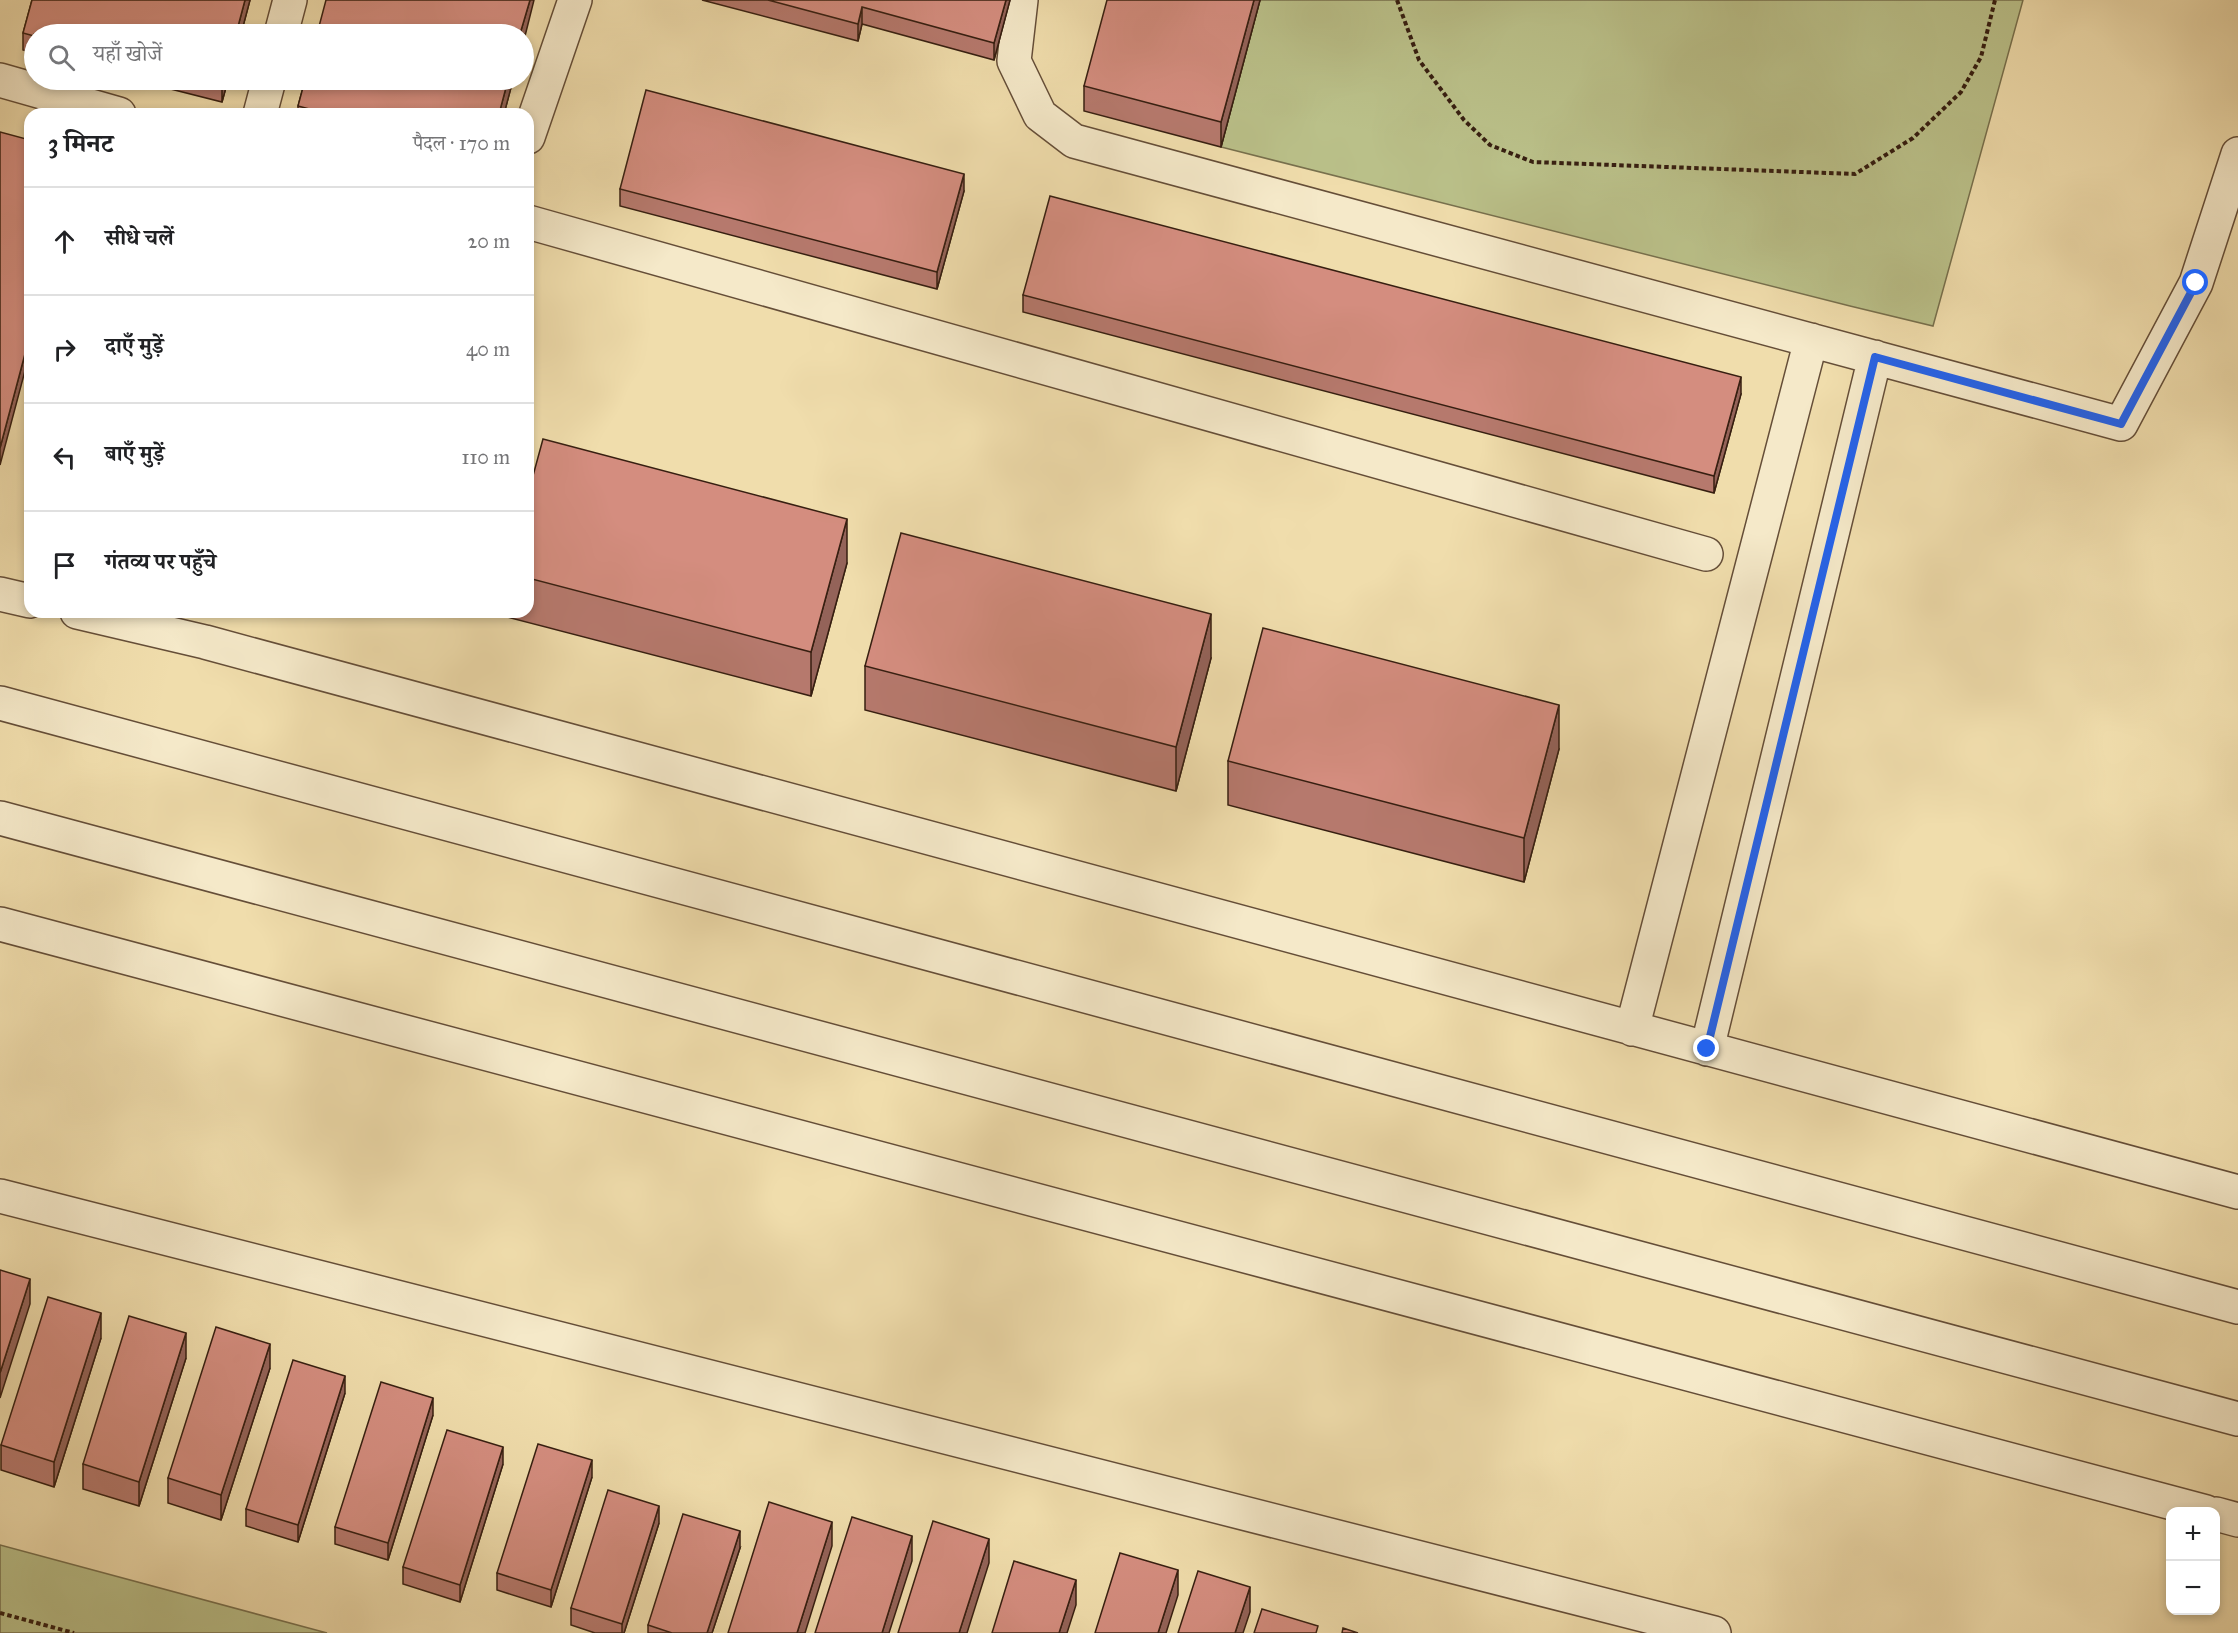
<!DOCTYPE html>
<html lang="hi">
<head>
<meta charset="utf-8">
<style>
	:root { --surface:#fff; --page:#f2f2f2; --text:#202124; --muted:#757577; --line:#e0e0e0 }
	body { margin:0; font-family:"IM FELL Great Primer","Noto Serif Devanagari",serif; background:var(--page); color:var(--text) }
	.controls { position:absolute; right:18px; bottom:18px; display:grid; overflow:hidden; border-radius:12px; box-shadow:0 3px 9px #0003 }
	.controls button { width:54px; height:54px; display:grid; place-items:center; padding:0; border:0; border-bottom:2px solid var(--line); background:var(--surface); color:var(--text); font:30px sans-serif }
	.stop { position:absolute; width:18px; height:18px; margin:-14px; border:4px solid #2563eb; border-radius:50%; background:#fff }
	.stop.end { background:#2563eb; border-color:#fff; box-shadow:0 2px 6px #0008 }
	.list { margin:0; padding:0; list-style:none }
	h2 { display:flex; justify-content:space-between; align-items:center; height:78px; margin:0; padding:0 24px; font-size:26px }
	h2 small { font-size:20px; font-weight:400; color:var(--muted) }
	.list li { display:grid; grid-template-columns:39px 1fr auto; gap:18px; align-items:center; box-sizing:border-box; height:108px; padding:0 24px; border-top:2px solid var(--line) }
	.list b { display:block; font-size:22px; white-space:nowrap }
	.list em { font-size:20px; font-style:normal; color:var(--muted) }
	.icon { flex:none; width:33px; height:33px; fill:none; stroke:currentColor; stroke-width:2; stroke-linecap:round; stroke-linejoin:round }
	.map { position:relative; flex:none; width:2238px; height:1633px; overflow:hidden }
	.search { position:absolute; background:var(--surface); box-shadow:0 3px 9px #0003; left:24px; top:24px; width:510px; height:66px; display:flex; align-items:center; gap:15px; box-sizing:border-box; padding:0 21px; border-radius:33px; color:var(--muted); font-size:22px }
	.panel { position:absolute; background:var(--surface); box-shadow:0 3px 9px #0003; left:24px; top:108px; width:510px; height:510px; border-radius:18px }
	.map>svg:first-child { display:block }
	.green { fill:#bac089; stroke:#78704d; stroke-width:1.5 }
	.lines { fill:none; stroke-linecap:round; stroke-linejoin:round }
	.minor-casing { stroke:#654e38; stroke-width:36 }
	.path { stroke:#371f11; stroke-width:4; stroke-dasharray:4.5 3; stroke-linecap:butt }
	.minor { stroke:#f5e9c9; stroke-width:33 }
	.wall { fill:#b6796d; stroke:#371f11; stroke-width:1.5 }
	.shaded-wall { fill:#946359; stroke:#371f11; stroke-width:1.5 }
	.building { fill:#d48d7f; stroke:#371f11; stroke-width:1.5 }
	.route { stroke:#2563eb; stroke-width:8 }
</style>
</head>
<body>
<div class="map">
<svg width="2238" height="1633" viewBox="0 0 2238 1633">
	<rect width="100%" height="100%" fill="#f0ddac"/>
	<filter id="stains"><feTurbulence type="fractalNoise" baseFrequency=".00333" numOctaves="4"/><feColorMatrix values="0 0 0 0 .2 0 0 0 0 .09 0 0 0 0 .02 0 0 0 .5 -.17"/></filter>
	<radialGradient id="worn" r=".72"><stop offset=".6" stop-color="#630" stop-opacity="0"/><stop offset="1" stop-color="#630" stop-opacity=".3"/></radialGradient>
	<!-- green -->
	<path class="green" d="M1260 0H2023L1933 326 1850 306 1221 147Z
		M0 1545 327 1633H0Z"/>
	<g class="lines">
		<!-- minor casing -->
		<g class="minor-casing">
			<path id="minor" d="M1021 0 1014 61 1040 115 1074 141 2121 424 2196 283 2238 154
				M281 34 290 0
				M0 80 119 114
				M260 114 269 80
				M528 137 575 0
				M528 222 1706 554
				M0 594 30 601
				M77 612 205 642 2238 1192
				M0 703 2238 1307
				M0 818 2238 1419
				M0 924 2206 1512
				M1632 1029 1811 340
				M1707 1049 1875 357
				M0 1196 1714 1633
				M2216 1514 2238 1520"/>
		</g>
		<!-- path -->
		<path class="path" d="M1397 0 1419 60 1464 120 1490 145 1533 162 1855 174 1913 138 1961 92 1981 57 1995 0
			M0 1613 74 1633"/>
		<!-- minor -->
		<use href="#minor" class="minor"/>
	</g>
	<!-- wall -->
	<path class="wall" d="M32 0H250L241 34H34V53L23 50V33Z
		M702 0H1010L994 60 862 24 858 41Z
		M1260 0 1221 147 1084 111V86Z
		M135 80H228L222 102Z
		M305 80H513L504 114H298V106Z
		M620 189 964 191 937 289 620 206Z
		M1023 295 1741 394 1714 493 1023 312Z
		M528 494 847 563 811 696 507 617V612H528Z
		M1211 658 1176 791 865 710V666Z
		M1559 749 1524 882 1228 805V761Z
		M101 1338 54 1487 1 1470V1445Z
		M186 1358 139 1506 83 1489V1464Z
		M270 1368 221 1520 168 1503V1478Z
		M345 1393 298 1542 246 1526V1509Z
		M433 1415 388 1560 335 1544V1527Z
		M503 1464 460 1602 403 1584V1567Z
		M592 1477 551 1607 497 1590V1573Z
		M659 1523 624 1633H595L571 1625V1608Z
		M740 1548 712 1633H648V1625Z"/>
	<!-- shaded-wall -->
	<path class="shaded-wall" d="M245 0H250L241 34H236Z
		M530 0H534L524 40V34H520Z
		M1006 0H1010L994 60V43Z
		M1254 0H1260L1221 147V122Z
		M862 7V24L858 41V24Z
		M224 80H228L222 102V85Z
		M508 80H513L504 114H499Z
		M964 174V191L937 289V272Z
		M30 335V352L0 465V448Z
		M1741 377V394L1714 493V476Z
		M847 519V563L811 696V652Z
		M1211 614V658L1176 791V747Z
		M1559 705V749L1524 882V838Z
		M30 1279V1304L0 1398V1373Z
		M101 1313V1338L54 1487V1462Z
		M186 1333V1358L139 1506V1482Z
		M270 1344V1368L221 1520V1495Z
		M345 1376V1393L298 1542V1525Z
		M433 1398V1415L388 1560V1543Z
		M503 1447V1464L460 1602V1585Z
		M592 1460V1477L551 1607V1590Z
		M659 1506V1523L624 1633H622V1624Z
		M832 1522V1546L805 1633H797Z
		M740 1531V1548L712 1633H707Z
		M912 1536V1561L889 1633H882Z
		M989 1539V1563L967 1633H959Z
		M1178 1570V1595L1166 1633H1158Z
		M1076 1580V1605L1067 1633H1059Z
		M1250 1587V1612L1243 1633H1235Z"/>
	<!-- building -->
	<path class="building" d="M32 0H245L236 34H34V36L23 33Z
		M326 0H530L520 34H317Z
		M768 0H1006L994 43 862 7 858 24Z
		M1107 0H1254L1221 122 1084 86Z
		M200 80H224L222 85Z
		M305 80H508L499 114H328L298 106Z
		M646 90 964 174 937 272 620 189Z
		M0 132 30 140V335L0 448Z
		M1050 196 1741 377 1714 476 1023 295Z
		M543 439 847 519 811 652 528 578V494Z
		M901 533 1211 614 1176 747 865 666Z
		M1263 628 1559 705 1524 838 1228 761Z
		M0 1270 30 1279 0 1373Z
		M48 1297 101 1313 54 1462 1 1445Z
		M129 1316 186 1333 139 1482 83 1464Z
		M216 1327 270 1344 221 1495 168 1478Z
		M293 1360 345 1376 298 1525 246 1509Z
		M381 1382 433 1398 388 1543 335 1527Z
		M447 1430 503 1447 460 1585 403 1567Z
		M538 1444 592 1460 551 1590 497 1573Z
		M608 1490 659 1506 622 1624 571 1608Z
		M769 1502 832 1522 797 1633H728Z
		M683 1514 740 1531 707 1633H672L648 1625Z
		M852 1517 912 1536 882 1633H815Z
		M933 1521 989 1539 959 1633H898Z
		M1120 1553 1178 1570 1158 1633H1095Z
		M1014 1561 1076 1580 1059 1633H992Z
		M1198 1571 1250 1587 1235 1633H1178Z
		M1262 1609 1318 1626 1316 1633H1254Z
		M1343 1628 1358 1633H1342Z"/>
	<g class="lines">
		<!-- route -->
		<path class="route" d="M1707 1049 1875 357 2121 424 2196 283"/>
	</g>
	<rect width="100%" height="100%" filter="url(#stains)"/>
	<rect width="100%" height="100%" fill="url(#worn)"/>
</svg>
<div class="controls">
<button>+</button>
<button>−</button>
</div>
<div class="stop" style="left:2196px;top:283px"></div>
<div class="stop end" style="left:1707px;top:1049px"></div>
<div class="search"><svg class="icon" aria-label="search" viewBox="0 0 24 24"><circle cx="10" cy="10" r="6"/><path d="M15 15l6 6"/></svg>यहाँ खोजें</div>
<section class="panel">
<h2>3 मिनट<small>पैदल · 170 m</small></h2>
<ul class="list">
<li><svg class="icon" aria-label="ahead" viewBox="0 0 24 24"><path d="M12 20V5M6 11l6-6 6 6"/></svg><div><b>सीधे चलें</b></div><em>20 m</em></li>
<li><svg class="icon" aria-label="right" viewBox="0 0 24 24"><path d="M7 20v-9h11M14 6l5 5-5 5"/></svg><div><b>दाएँ मुड़ें</b></div><em>40 m</em></li>
<li><svg class="icon" aria-label="left" viewBox="0 0 24 24"><path d="M17 20v-9H6M10 6l-5 5 5 5"/></svg><div><b>बाएँ मुड़ें</b></div><em>110 m</em></li>
<li><svg class="icon" aria-label="arrive" viewBox="0 0 24 24"><path d="M6 21V4h12l-3 4 3 4H6"/></svg><div><b>गंतव्य पर पहुँचे</b></div></li>
</ul>
</section>
</div>
</body>
</html>
